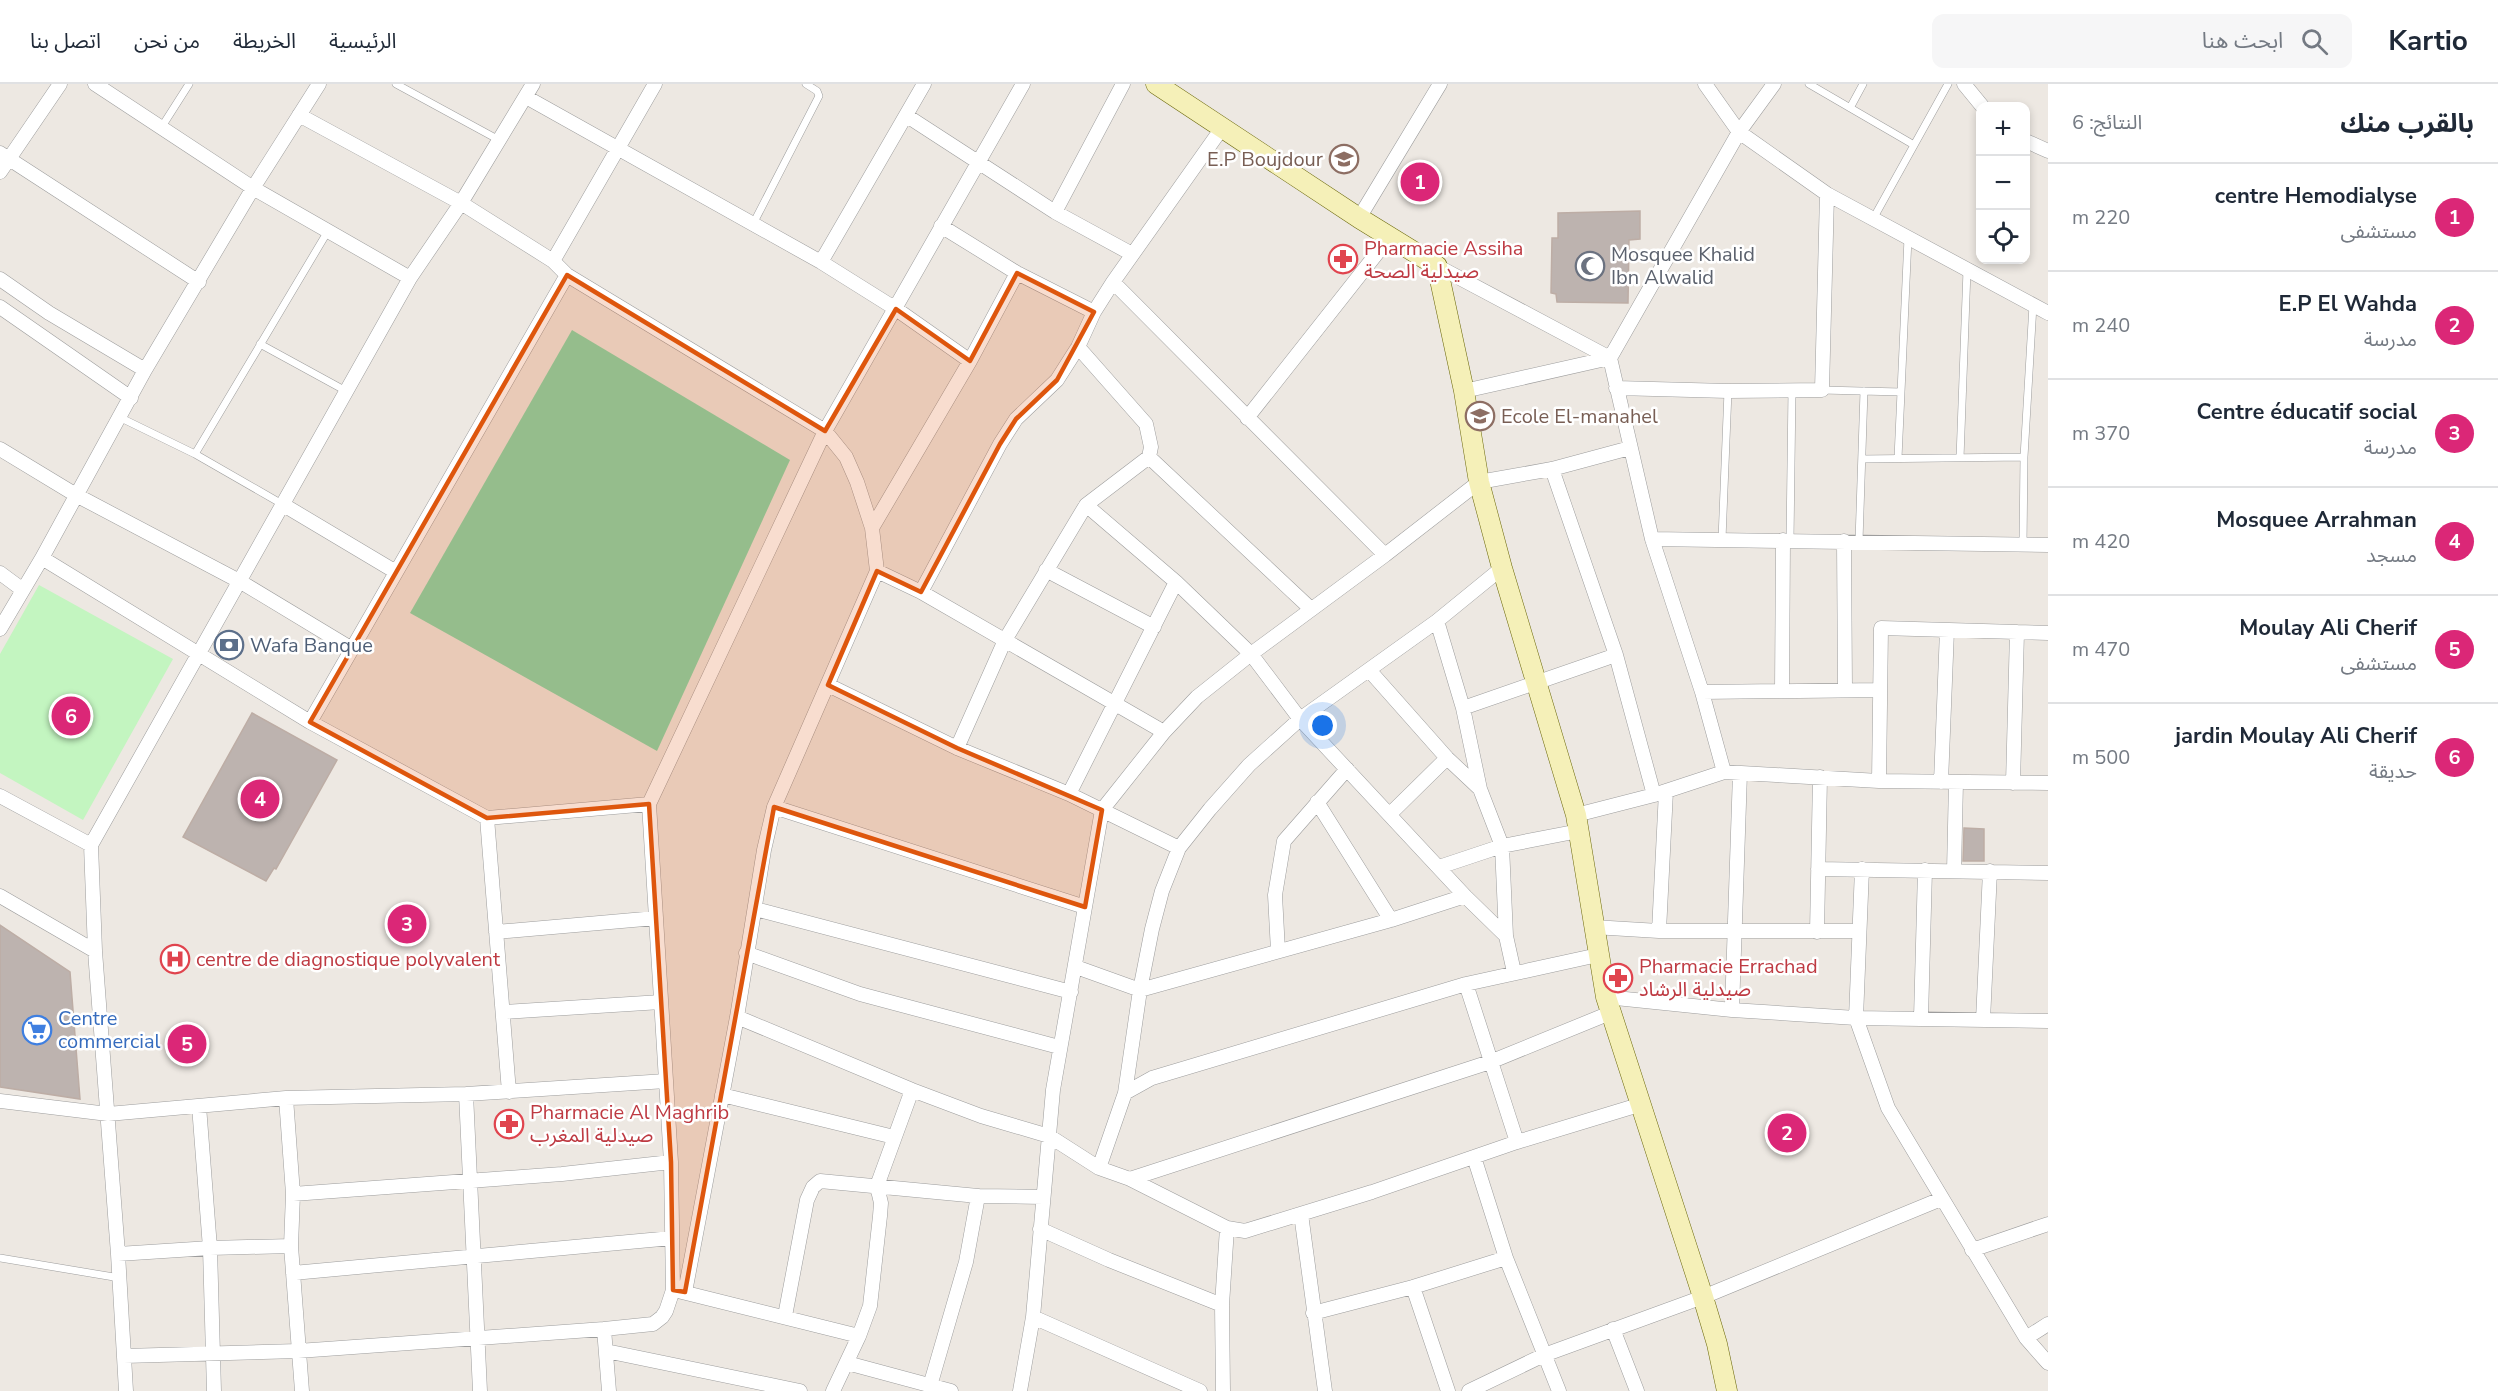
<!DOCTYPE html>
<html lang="ar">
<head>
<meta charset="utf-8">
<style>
	:root { --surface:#fff; --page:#f6f6f7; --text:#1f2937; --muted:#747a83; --line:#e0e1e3; --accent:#db2777 }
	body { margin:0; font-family:"Nunito Sans","Noto Sans Arabic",sans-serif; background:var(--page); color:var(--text); direction:rtl }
	.controls { position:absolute; right:18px; top:18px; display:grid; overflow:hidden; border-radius:12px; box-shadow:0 3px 9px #0003 }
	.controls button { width:54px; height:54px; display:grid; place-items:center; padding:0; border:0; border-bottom:2px solid var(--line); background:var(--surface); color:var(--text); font:30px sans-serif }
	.you { position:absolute; left:1323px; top:642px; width:21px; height:21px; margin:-15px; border:4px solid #fff; border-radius:50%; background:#1a73e8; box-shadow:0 0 0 9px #1a73e833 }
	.badge { display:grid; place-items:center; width:39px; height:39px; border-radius:50%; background:var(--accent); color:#fff; font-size:20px; font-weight:700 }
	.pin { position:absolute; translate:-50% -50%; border:3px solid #fff; box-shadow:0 2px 6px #0006 }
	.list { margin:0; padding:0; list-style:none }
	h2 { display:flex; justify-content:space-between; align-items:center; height:78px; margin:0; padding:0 24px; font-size:26px }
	h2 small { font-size:20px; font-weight:400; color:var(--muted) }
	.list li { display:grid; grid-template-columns:39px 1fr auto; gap:18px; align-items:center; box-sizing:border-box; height:108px; padding:0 24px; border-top:2px solid var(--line) }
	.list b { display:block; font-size:22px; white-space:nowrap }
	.list p { margin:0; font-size:20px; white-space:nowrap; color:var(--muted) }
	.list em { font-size:20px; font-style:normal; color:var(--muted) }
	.icon { flex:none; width:33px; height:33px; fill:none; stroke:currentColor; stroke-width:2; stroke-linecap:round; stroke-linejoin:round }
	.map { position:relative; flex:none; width:2048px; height:1307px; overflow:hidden; direction:ltr }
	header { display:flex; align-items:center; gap:36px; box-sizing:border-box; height:84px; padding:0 30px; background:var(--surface); border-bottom:2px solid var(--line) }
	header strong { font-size:28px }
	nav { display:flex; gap:33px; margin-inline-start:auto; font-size:21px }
	.search { width:420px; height:54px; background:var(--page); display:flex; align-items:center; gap:15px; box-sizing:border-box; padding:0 21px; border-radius:12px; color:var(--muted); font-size:22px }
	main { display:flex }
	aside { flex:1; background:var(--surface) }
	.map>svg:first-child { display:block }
	.park { fill:#c3f5c0 }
	.pitch { fill:#84d8ac }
	.building { fill:#bdb3af; stroke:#bdada5; stroke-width:1.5 }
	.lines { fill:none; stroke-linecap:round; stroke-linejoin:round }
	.lane-casing { stroke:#9d9d9d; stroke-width:8 }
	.street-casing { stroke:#9d9d9d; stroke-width:15 }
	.secondary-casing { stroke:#6b680b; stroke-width:21 }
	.lane { stroke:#fff; stroke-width:7 }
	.street { stroke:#fff; stroke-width:14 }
	.secondary { stroke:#f5f0b8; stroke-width:20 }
	.marked { fill:#de560d; fill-opacity:0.2; stroke:#de560d; stroke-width:4.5; stroke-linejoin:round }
	.labels { text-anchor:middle; stroke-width:5; stroke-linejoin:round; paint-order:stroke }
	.education-label { font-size:20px; fill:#785e54; stroke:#fff; text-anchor:end }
	.health-label { font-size:20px; fill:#be3a42; stroke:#fff; text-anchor:start }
	.worship-label { font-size:20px; fill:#5b616d; stroke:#fff; text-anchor:start }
	.service-label { font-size:20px; fill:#4e5e75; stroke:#fff; text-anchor:start }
	.shop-label { font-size:20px; fill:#366cbe; stroke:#fff; text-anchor:start }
</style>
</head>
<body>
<header>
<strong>Kartio</strong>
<div class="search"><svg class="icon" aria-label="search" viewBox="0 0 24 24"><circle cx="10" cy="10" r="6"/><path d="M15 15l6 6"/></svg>ابحث هنا</div>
<nav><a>الرئيسية</a><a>الخريطة</a><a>من نحن</a><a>اتصل بنا</a></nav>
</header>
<main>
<aside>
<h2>بالقرب منك<small>النتائج: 6</small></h2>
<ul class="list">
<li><span class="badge">1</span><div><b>centre Hemodialyse</b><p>مستشفى</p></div><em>220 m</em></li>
<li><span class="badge">2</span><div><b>E.P El Wahda</b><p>مدرسة</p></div><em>240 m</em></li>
<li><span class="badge">3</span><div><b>Centre éducatif social</b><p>مدرسة</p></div><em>370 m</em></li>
<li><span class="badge">4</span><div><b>Mosquee Arrahman</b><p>مسجد</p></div><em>420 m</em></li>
<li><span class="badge">5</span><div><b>Moulay Ali Cherif</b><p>مستشفى</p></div><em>470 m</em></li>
<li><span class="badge">6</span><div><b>jardin Moulay Ali Cherif</b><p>حديقة</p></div><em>500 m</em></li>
</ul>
</aside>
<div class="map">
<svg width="2048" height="1307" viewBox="0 0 2048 1307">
	<rect width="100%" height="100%" fill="#ede8e2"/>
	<!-- park -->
	<path class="park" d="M39 501 173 575 83 736 0 689V570Z"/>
	<!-- pitch -->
	<path class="pitch" d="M572 246 790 376 657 667 410 529Z"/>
	<!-- building -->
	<path class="building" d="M1640 127V155L1629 156 1628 219 1557 218 1556 210 1551 209 1552 154H1558V129Z
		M252 629 337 676 276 785 274 784 266 797 183 753Z
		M1964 744 1984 745V777H1963Z
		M0 841 70 888 80 1015 0 1003Z"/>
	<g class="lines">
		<!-- lane casing -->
		<g class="lane-casing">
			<path id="lane" d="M396 0 499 56
				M1809 0 1914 61
				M1850 24 1863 0
				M161 44 189 0
				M1873 135 1948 0
				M753 140 819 12 817 7 806 0
				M260 260 346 307
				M1822 306 1901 308
				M119 333 195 370 282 420
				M195 370 328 147
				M1898 374 1908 154
				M1960 374 1967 186
				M1862 375 2024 373
				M1722 455 1728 307
				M1790 456 1792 306
				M1859 457 1864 307
				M2023 461 2024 373 2033 221
				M0 1174 120 1194"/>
		</g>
		<!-- street casing -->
		<g class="street-casing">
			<path id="street" d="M95 0 253 104 410 194
				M1705 0 1739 48 1827 110 2048 229
				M1964 0 1982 22
				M526 13 821 178 896 225 970 277
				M299 31 461 119 553 177 567 191 310 638
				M907 32 1055 128 1132 170
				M2026 57 2048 67
				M0 69 199 198
				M0 88 60 0
				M1055 128 1123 0
				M1359 134 1440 0
				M941 142 1017 189 1094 228
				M553 177 655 0
				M821 178 924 0
				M1437 182 1610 274 1652 455 1702 608 1724 688 1879 697 2048 699
				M567 191 825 347 846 373 857 398 872 444 877 487 774 723 764 766 737 933 685 1208
				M0 195 49 229 145 286
				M1113 198 1385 471
				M0 223 131 314
				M1616 304 1728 307 1822 306 1827 110
				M1464 307 1610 274 1739 48 1774 0
				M1247 334 1389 154
				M0 365 76 411 241 498 352 565
				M1149 373 1311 525
				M1552 385 1616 571 1654 711
				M282 420 396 488
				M872 444 970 277 1017 189
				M1652 455 2048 461
				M1844 457 1845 606
				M42 474 310 638 487 734 649 720
				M1046 486 1154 543
				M877 487 921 508 1164 648
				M0 489 23 506
				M921 508 1000 360 1016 335 1057 296 1078 263 1094 228 1113 198 1222 44
				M1437 537 1463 624 1480 705 1502 762 1506 852 1514 888
				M0 545 42 474 145 286 253 104 319 0
				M1369 586 1447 674 1480 705
				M828 601 957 664 1069 710 1179 764
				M1782 606 1783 456
				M1702 608 1880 606
				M1463 624 1616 571
				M957 664 1005 556 1086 421 1149 373 1151 363 1146 340 1078 263
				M1879 697 1881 544 2048 549
				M1941 698 1947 546
				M2013 699 2017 548
				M1069 710 1176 498
				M0 712 91 761
				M1317 718 1391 836
				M774 723 1085 823
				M1390 730 1447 674
				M1576 731 1654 711 1724 688
				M487 734 509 1008
				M1439 783 1502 762 1579 747
				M1818 785 2048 789
				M1862 785 1856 934 1888 1024 2026 1254 2048 1279
				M1954 787 1956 698
				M0 812 95 867
				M755 825 1071 908
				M1593 843 1659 847H1859
				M1659 847 1666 707
				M496 848 656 834
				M1817 848 1820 693
				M1506 852 1465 812 1300 635 1251 570 1385 471 1479 398 1552 385 1630 364
				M1278 867 1275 811 1284 757 1347 685
				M746 869 860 910 1059 963
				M1076 883 1140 906 1391 836 1465 812
				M1466 900 1517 1058
				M1606 913 1732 926 1856 934 2048 937
				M1732 926 1740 689
				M503 928 661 918
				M737 933 912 1006 981 1032 1049 1052 1099 1084 1130 1095 1227 1144 1245 1147 1372 1108 1517 1058 1642 1020
				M1921 934 1925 786
				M1983 936 1990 787
				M1125 1009 1140 906 1152 845 1162 807 1179 764 1210 725 1249 681 1300 635 1437 537 1502 484
				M466 1010 480 1307
				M722 1011 894 1053
				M286 1014 293 1110 291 1162 302 1307
				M0 1017 108 1030 286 1014 466 1010 666 997
				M199 1022 210 1164 214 1307
				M1474 1073 1506 1174 1559 1307
				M1099 1084 1125 1009 1152 994 1466 900 1598 871
				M1130 1095 1490 978 1610 929
				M293 1110 562 1090 671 1078
				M1301 1130 1325 1307
				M1040 1145 1109 1176 1222 1221
				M1972 1166 2048 1140
				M118 1170 210 1164 291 1162
				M293 1189 672 1154
				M1413 1203 1448 1307
				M678 1207 859 1252
				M1313 1229 1413 1203 1506 1174
				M785 1232 807 1116 813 1103 820 1097 978 1112 1043 1113
				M1033 1233 1200 1307
				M1613 1245 1637 1307
				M2026 1254 2048 1240
				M606 1267 800 1307
				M124 1272 298 1267 604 1245
				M847 1279 951 1307
				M930 1302 966 1178 978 1112
				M126 1307 118 1170 95 867 91 761 410 194 461 119 533 0
				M609 1307 604 1245 653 1240 662 1233 666 1227 673 1206 671 1078 649 720 825 347 1023 0
				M833 1307 859 1252 870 1222 880 1132 881 1119 877 1102 912 1006
				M1020 1307 1033 1233 1053 1006 1102 726 1164 648 1197 613 1251 570 1176 498 1086 421
				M1223 1307 1222 1221 1227 1144
				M1469 1307 1544 1271 1703 1213 1941 1115"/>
		</g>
		<!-- secondary casing -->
		<g class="secondary-casing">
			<path id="secondary" d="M1156 0 1359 134 1437 182 1464 307 1479 398 1502 484 1576 731 1606 913 1703 1213 1717 1260 1727 1307"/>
		</g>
		<!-- lane -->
		<use href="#lane" class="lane"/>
		<!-- street -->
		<use href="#street" class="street"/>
		<!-- secondary -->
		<use href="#secondary" class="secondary"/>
	</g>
	<!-- marked area -->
	<path class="marked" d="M1017 189 1094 228 1057 296 1016 335 1000 360 921 508 877 487 828 601 957 664 1102 726 1085 823 774 723 685 1208 673 1206 671 1078 649 720 487 734 310 638 567 191 825 347 896 225 970 277Z"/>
	<!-- icons -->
	<defs>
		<g id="school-ring" transform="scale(1.5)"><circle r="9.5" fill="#fff" stroke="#8d6e63" stroke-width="1.5"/><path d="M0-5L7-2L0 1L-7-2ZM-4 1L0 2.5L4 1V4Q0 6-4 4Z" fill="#8d6e63"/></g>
		<g id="pharmacy-ring" transform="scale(1.5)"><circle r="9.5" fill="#fff" stroke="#e0444e" stroke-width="1.5"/><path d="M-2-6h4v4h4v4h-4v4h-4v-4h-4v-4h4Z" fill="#e0444e"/></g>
		<g id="mosque-ring" transform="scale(1.5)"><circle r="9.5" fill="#fff" stroke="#6b7280" stroke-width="1.5"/><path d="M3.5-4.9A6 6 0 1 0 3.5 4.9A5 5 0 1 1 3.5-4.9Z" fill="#6b7280"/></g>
		<g id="bank-ring" transform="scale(1.5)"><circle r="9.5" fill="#fff" stroke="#5c6f8a" stroke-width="1.5"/><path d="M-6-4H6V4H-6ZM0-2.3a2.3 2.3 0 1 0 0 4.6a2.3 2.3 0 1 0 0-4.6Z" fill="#5c6f8a"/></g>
		<g id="hospital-ring" transform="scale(1.5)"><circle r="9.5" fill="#fff" stroke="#e0444e" stroke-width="1.5"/><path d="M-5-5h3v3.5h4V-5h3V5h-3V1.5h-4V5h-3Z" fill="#e0444e"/></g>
		<g id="supermarket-ring" transform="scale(1.5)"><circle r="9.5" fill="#fff" stroke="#3f7fe0" stroke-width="1.5"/><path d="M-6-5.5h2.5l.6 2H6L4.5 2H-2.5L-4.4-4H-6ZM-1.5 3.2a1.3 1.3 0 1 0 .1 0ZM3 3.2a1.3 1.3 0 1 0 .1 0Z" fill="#3f7fe0"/></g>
	</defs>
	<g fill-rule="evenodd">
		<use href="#school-ring" x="1344" y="75"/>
		<use href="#pharmacy-ring" x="1343" y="175"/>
		<use href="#mosque-ring" x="1590" y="182"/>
		<use href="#school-ring" x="1480" y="332"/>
		<use href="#bank-ring" x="229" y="561"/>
		<use href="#hospital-ring" x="175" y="875"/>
		<use href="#pharmacy-ring" x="1618" y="894"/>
		<use href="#supermarket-ring" x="37" y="946"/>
		<use href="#pharmacy-ring" x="509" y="1040"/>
	</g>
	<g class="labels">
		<!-- education labels -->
		<g class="education-label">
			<text x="1323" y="82">E.P Boujdour</text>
			<text x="1501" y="339" text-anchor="start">Ecole El-manahel</text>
		</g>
		<!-- health labels -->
		<g class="health-label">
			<text x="1364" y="171">Pharmacie Assiha<tspan x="1364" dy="23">صيدلية الصحة</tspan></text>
			<text x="196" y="882">centre de diagnostique polyvalent</text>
			<text x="1639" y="889">Pharmacie Errachad<tspan x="1639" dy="23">صيدلية الرشاد</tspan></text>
			<text x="530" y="1035">Pharmacie Al Maghrib<tspan x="530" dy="23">صيدلية المغرب</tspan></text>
		</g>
		<!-- worship labels -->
		<g class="worship-label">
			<text x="1611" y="177">Mosquee Khalid<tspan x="1611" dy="23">Ibn Alwalid</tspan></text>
		</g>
		<!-- service labels -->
		<g class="service-label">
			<text x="250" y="568">Wafa Banque</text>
		</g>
		<!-- shop labels -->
		<g class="shop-label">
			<text x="58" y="941">Centre<tspan x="58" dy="23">commercial</tspan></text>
		</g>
	</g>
</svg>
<div class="controls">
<button>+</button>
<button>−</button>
<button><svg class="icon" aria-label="locate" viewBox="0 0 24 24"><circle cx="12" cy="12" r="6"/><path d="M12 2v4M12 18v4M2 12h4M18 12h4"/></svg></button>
</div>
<div class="you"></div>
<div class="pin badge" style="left:1420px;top:98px">1</div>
<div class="pin badge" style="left:1787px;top:1049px">2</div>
<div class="pin badge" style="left:407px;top:840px">3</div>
<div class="pin badge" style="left:260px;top:715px">4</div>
<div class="pin badge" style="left:187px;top:960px">5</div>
<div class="pin badge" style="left:71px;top:632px">6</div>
</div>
</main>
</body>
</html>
